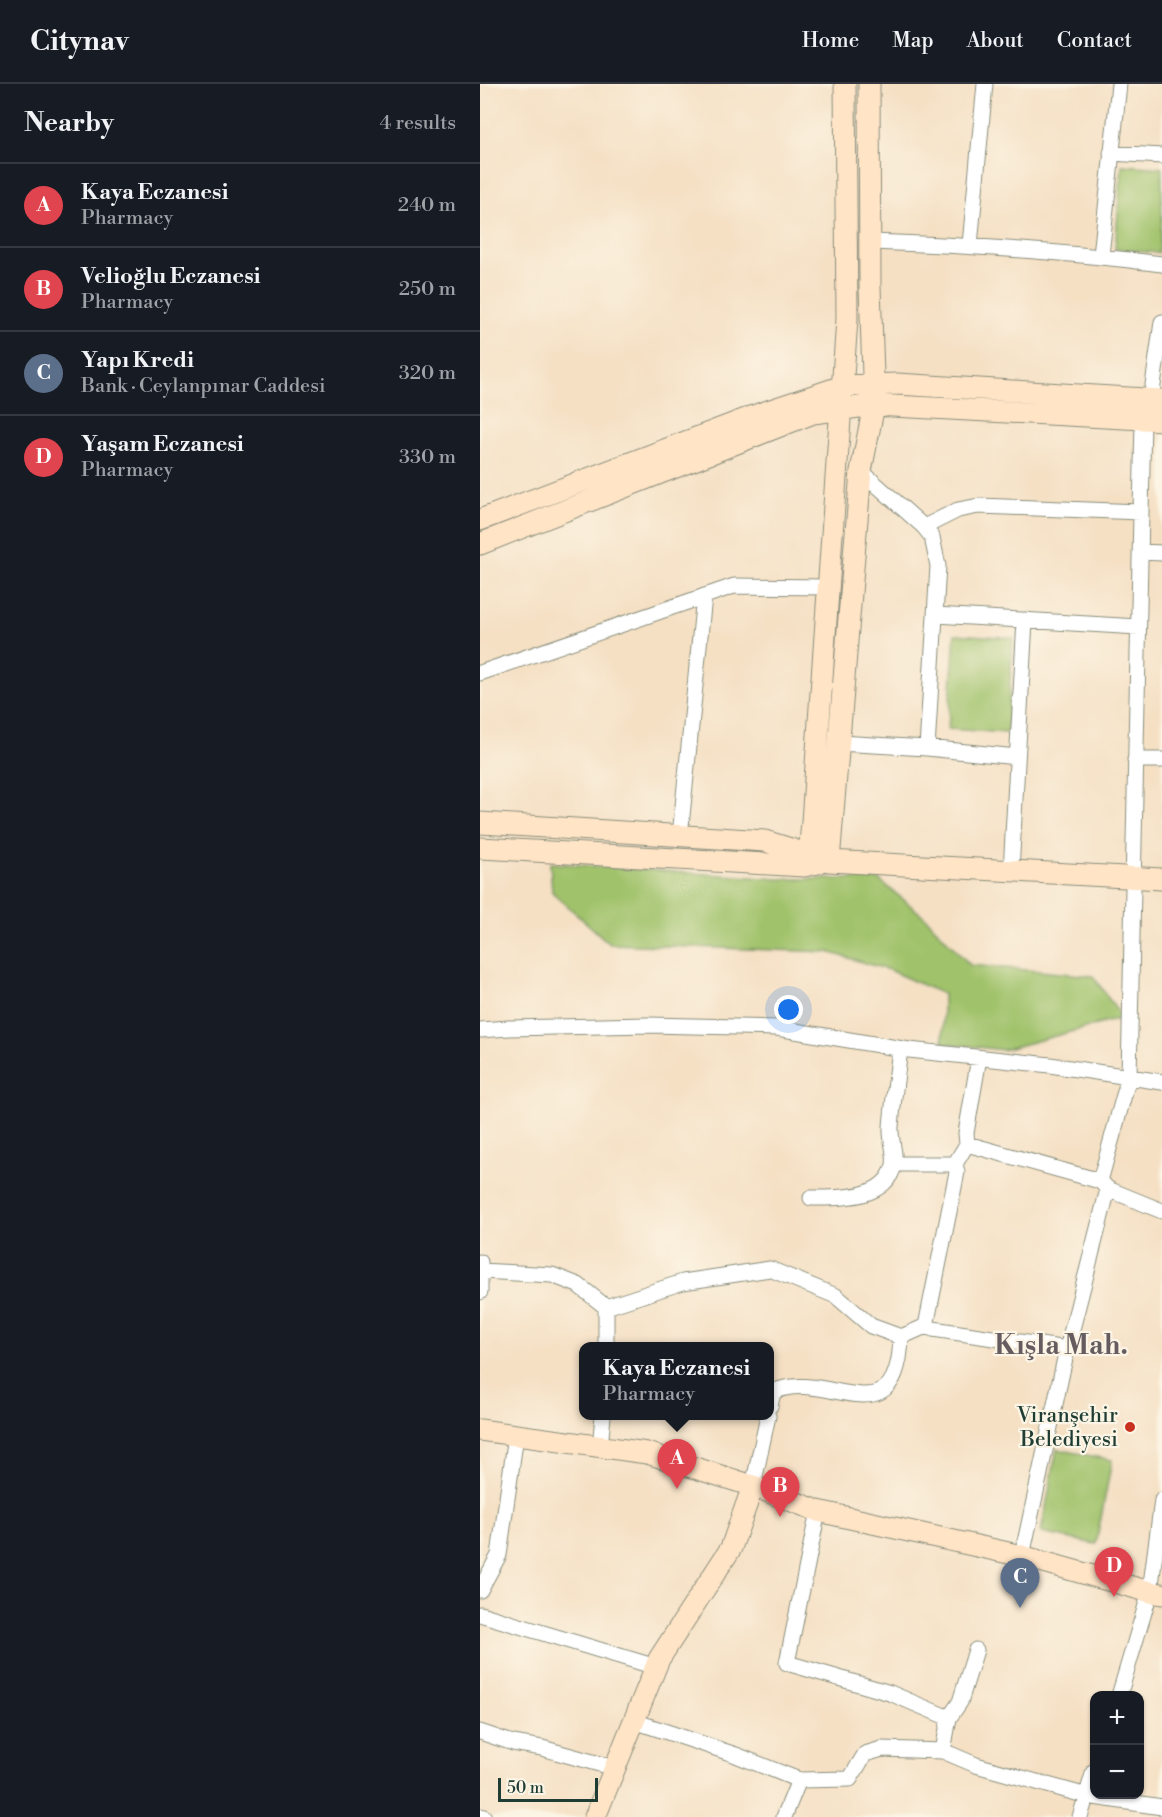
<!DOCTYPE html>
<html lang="en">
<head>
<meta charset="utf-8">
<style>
	:root { --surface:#171b24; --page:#20242c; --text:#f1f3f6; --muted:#9ea1a6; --line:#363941; --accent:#c8321e }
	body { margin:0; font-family:"Libre Bodoni",serif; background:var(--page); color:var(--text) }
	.controls { position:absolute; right:18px; bottom:18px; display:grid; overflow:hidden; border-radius:12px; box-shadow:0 2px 4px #0004 }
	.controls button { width:54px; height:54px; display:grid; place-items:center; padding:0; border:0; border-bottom:2px solid var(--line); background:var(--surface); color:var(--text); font:30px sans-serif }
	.scale { position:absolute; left:18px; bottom:15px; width:100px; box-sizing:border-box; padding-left:6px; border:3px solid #1f3d34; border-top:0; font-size:16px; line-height:21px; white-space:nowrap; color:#1f3d34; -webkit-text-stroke:4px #fcf5e5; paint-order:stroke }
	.you { position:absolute; left:309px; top:926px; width:21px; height:21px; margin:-15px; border:4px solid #fff; border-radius:50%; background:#1a73e8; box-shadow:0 0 0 9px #1a73e833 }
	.badge { display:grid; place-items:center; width:39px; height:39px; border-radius:50%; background:var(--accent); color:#fff; font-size:20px; font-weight:700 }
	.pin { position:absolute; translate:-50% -50px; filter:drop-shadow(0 2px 3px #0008) }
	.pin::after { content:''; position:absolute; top:32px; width:21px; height:18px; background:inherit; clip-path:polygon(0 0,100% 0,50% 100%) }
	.popup { position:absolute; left:99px; top:1258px; width:195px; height:78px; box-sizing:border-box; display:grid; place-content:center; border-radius:12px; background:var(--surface); filter:drop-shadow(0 2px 4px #0005); font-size:20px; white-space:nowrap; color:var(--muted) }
	.popup b { font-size:22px; color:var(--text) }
	.popup::after { content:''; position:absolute; left:50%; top:100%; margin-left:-12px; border:12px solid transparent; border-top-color:var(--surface) }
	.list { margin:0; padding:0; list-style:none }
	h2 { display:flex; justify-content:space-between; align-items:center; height:78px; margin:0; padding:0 24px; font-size:26px }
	h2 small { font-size:20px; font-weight:400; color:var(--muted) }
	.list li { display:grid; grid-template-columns:39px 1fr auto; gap:18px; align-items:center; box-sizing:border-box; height:84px; padding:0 24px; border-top:2px solid var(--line) }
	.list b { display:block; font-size:22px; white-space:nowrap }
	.list p { margin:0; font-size:20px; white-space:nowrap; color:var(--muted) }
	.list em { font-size:20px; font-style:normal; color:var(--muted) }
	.map { position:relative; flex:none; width:682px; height:1733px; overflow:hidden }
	header { display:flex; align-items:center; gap:36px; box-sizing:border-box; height:84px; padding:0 30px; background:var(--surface); border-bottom:2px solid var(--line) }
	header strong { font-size:28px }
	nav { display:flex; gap:33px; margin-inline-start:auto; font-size:21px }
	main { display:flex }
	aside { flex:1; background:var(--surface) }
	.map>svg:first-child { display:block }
	.green { fill:#a0c26b; stroke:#608050; stroke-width:1.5 }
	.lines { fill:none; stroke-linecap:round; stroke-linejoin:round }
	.street-casing { stroke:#8a8e7c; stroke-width:17 }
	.secondary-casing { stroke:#8a8e7c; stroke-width:23 }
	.street { stroke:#fff; stroke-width:15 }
	.secondary { stroke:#ffe4c6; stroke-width:21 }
	.poi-dot { fill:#c8321e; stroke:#fcf5e5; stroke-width:2 }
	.labels { text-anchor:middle; stroke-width:4.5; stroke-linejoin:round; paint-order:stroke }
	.poi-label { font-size:21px; fill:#1f3d34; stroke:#fcf5e5; text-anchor:end }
	.district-label { font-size:27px; font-weight:bold; fill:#655c60; stroke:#fcf5e5 }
</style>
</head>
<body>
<header>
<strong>Citynav</strong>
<nav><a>Home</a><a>Map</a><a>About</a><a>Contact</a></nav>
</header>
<main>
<aside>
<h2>Nearby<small>4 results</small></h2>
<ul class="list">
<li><span class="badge" style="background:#e0444e">A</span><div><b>Kaya Eczanesi</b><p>Pharmacy</p></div><em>240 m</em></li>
<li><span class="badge" style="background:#e0444e">B</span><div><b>Velioğlu Eczanesi</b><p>Pharmacy</p></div><em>250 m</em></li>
<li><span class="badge" style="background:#5c6f8a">C</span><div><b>Yapı Kredi</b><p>Bank · Ceylanpınar Caddesi</p></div><em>320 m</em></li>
<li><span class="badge" style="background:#e0444e">D</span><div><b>Yaşam Eczanesi</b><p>Pharmacy</p></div><em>330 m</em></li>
</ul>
</aside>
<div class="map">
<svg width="682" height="1733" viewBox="0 0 682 1733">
	<rect width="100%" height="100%" fill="#fcf5e5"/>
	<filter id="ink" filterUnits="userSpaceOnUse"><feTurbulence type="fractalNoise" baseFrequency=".0167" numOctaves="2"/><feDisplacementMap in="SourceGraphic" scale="12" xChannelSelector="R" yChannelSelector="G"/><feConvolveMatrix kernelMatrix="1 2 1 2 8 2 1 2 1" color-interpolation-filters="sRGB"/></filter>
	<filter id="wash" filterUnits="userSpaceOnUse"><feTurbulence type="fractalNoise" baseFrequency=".008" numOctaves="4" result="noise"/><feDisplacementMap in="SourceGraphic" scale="24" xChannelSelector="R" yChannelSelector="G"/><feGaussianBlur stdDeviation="1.35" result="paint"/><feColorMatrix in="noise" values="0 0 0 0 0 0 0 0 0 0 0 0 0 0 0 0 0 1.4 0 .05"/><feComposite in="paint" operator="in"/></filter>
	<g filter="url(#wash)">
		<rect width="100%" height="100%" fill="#f5e0c4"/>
		<!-- green -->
		<path class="green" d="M642 81 682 84V137L679 169 635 165Z
			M475 550 533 554 527 649 468 645Z
			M70 779 299 795H398L446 834 490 881 613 892 642 934 523 966 463 959V910L409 886 348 868 130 860 72 808Z
			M577 1365 632 1376 616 1460 561 1449Z"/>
	</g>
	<g filter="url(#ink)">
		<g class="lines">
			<!-- street casing -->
			<g class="street-casing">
				<path id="street" d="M631 69 682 72
					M390 158C488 161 585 168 682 180
					M490 161 505 0
					M621 172 639 0
					M671 315 682 238
					M381 387 444 443 452 453 458 482 447 664
					M444 443 478 426 499 422 661 428
					M660 468 682 469
					M456 531 658 543
					M0 589 254 502 349 503
					M358 659 447 664 537 673
					M655 676H682
					M200 752 224 512
					M531 787 545 536
					M0 946 29 944 168 941 297 944 429 966 570 981 682 998
					M487 1060 620 1097 628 1105 682 1127
					M414 1080H475
					M620 1097 649 993 663 335
					M331 1114C359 1114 406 1116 414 1081 416 1069 410 1055 411 1043 413 1017 417 991 420 965
					M0 1178V1208
					M1 1187 72 1191 98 1201 126 1223
					M126 1223 203 1198 290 1185 356 1212 391 1242 421 1253 446 1242 453 1245 587 1265
					M126 1223V1262
					M446 1242 477 1088 475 1080 487 1060 486 1049 499 974
					M290 1322 293 1308C347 1283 418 1358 421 1253
					M120 1363 123 1332
					M273 1402 288 1332
					M338 1427 307 1579 410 1609 469 1634
					M542 1472 587 1265 628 1105
					M0 1506 19 1471 36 1351
					M0 1530 176 1583
					M639 1612 670 1508 682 1416
					M154 1637 256 1671 319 1696 370 1695 385 1670 402 1665 463 1667 496 1681 607 1712 682 1723
					M0 1648 33 1659 62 1664 134 1684
					M463 1667 469 1634 480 1618 496 1566
					M0 1732 4 1733
					M304 1733 319 1696
					M600 1733 614 1687"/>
			</g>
			<!-- secondary casing -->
			<g class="secondary-casing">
				<path id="secondary" d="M0 436 279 330 363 302 417 300 682 316
					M0 460 333 329 394 321 682 336
					M0 739 285 757 349 777 682 795
					M0 764 324 782 338 779
					M349 777 381 387 394 321 390 202 389 0
					M324 782 329 771 332 738 367 235 365 0
					M0 1346 167 1369 273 1402 338 1427 542 1472 670 1508 682 1510
					M115 1733 179 1575 251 1464 273 1402"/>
			</g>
			<!-- street -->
			<use href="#street" class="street"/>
			<!-- secondary -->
			<use href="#secondary" class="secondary"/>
		</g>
	</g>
	<!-- markers -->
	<circle class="poi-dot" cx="650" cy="1343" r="6"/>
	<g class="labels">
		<!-- poi labels -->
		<g class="poi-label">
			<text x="638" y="1338">Viranşehir<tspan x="638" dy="24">Belediyesi</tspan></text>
		</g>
		<!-- district labels -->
		<g class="district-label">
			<text x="581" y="1270">Kışla Mah.</text>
		</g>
	</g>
</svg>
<div class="controls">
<button>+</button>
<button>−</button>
</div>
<div class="scale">50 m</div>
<div class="you"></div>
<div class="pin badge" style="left:197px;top:1405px;background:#e0444e">A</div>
<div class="popup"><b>Kaya Eczanesi</b>Pharmacy</div>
<div class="pin badge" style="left:300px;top:1433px;background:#e0444e">B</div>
<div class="pin badge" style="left:540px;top:1524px;background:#5c6f8a">C</div>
<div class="pin badge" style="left:634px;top:1513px;background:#e0444e">D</div>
</div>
</main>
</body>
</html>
